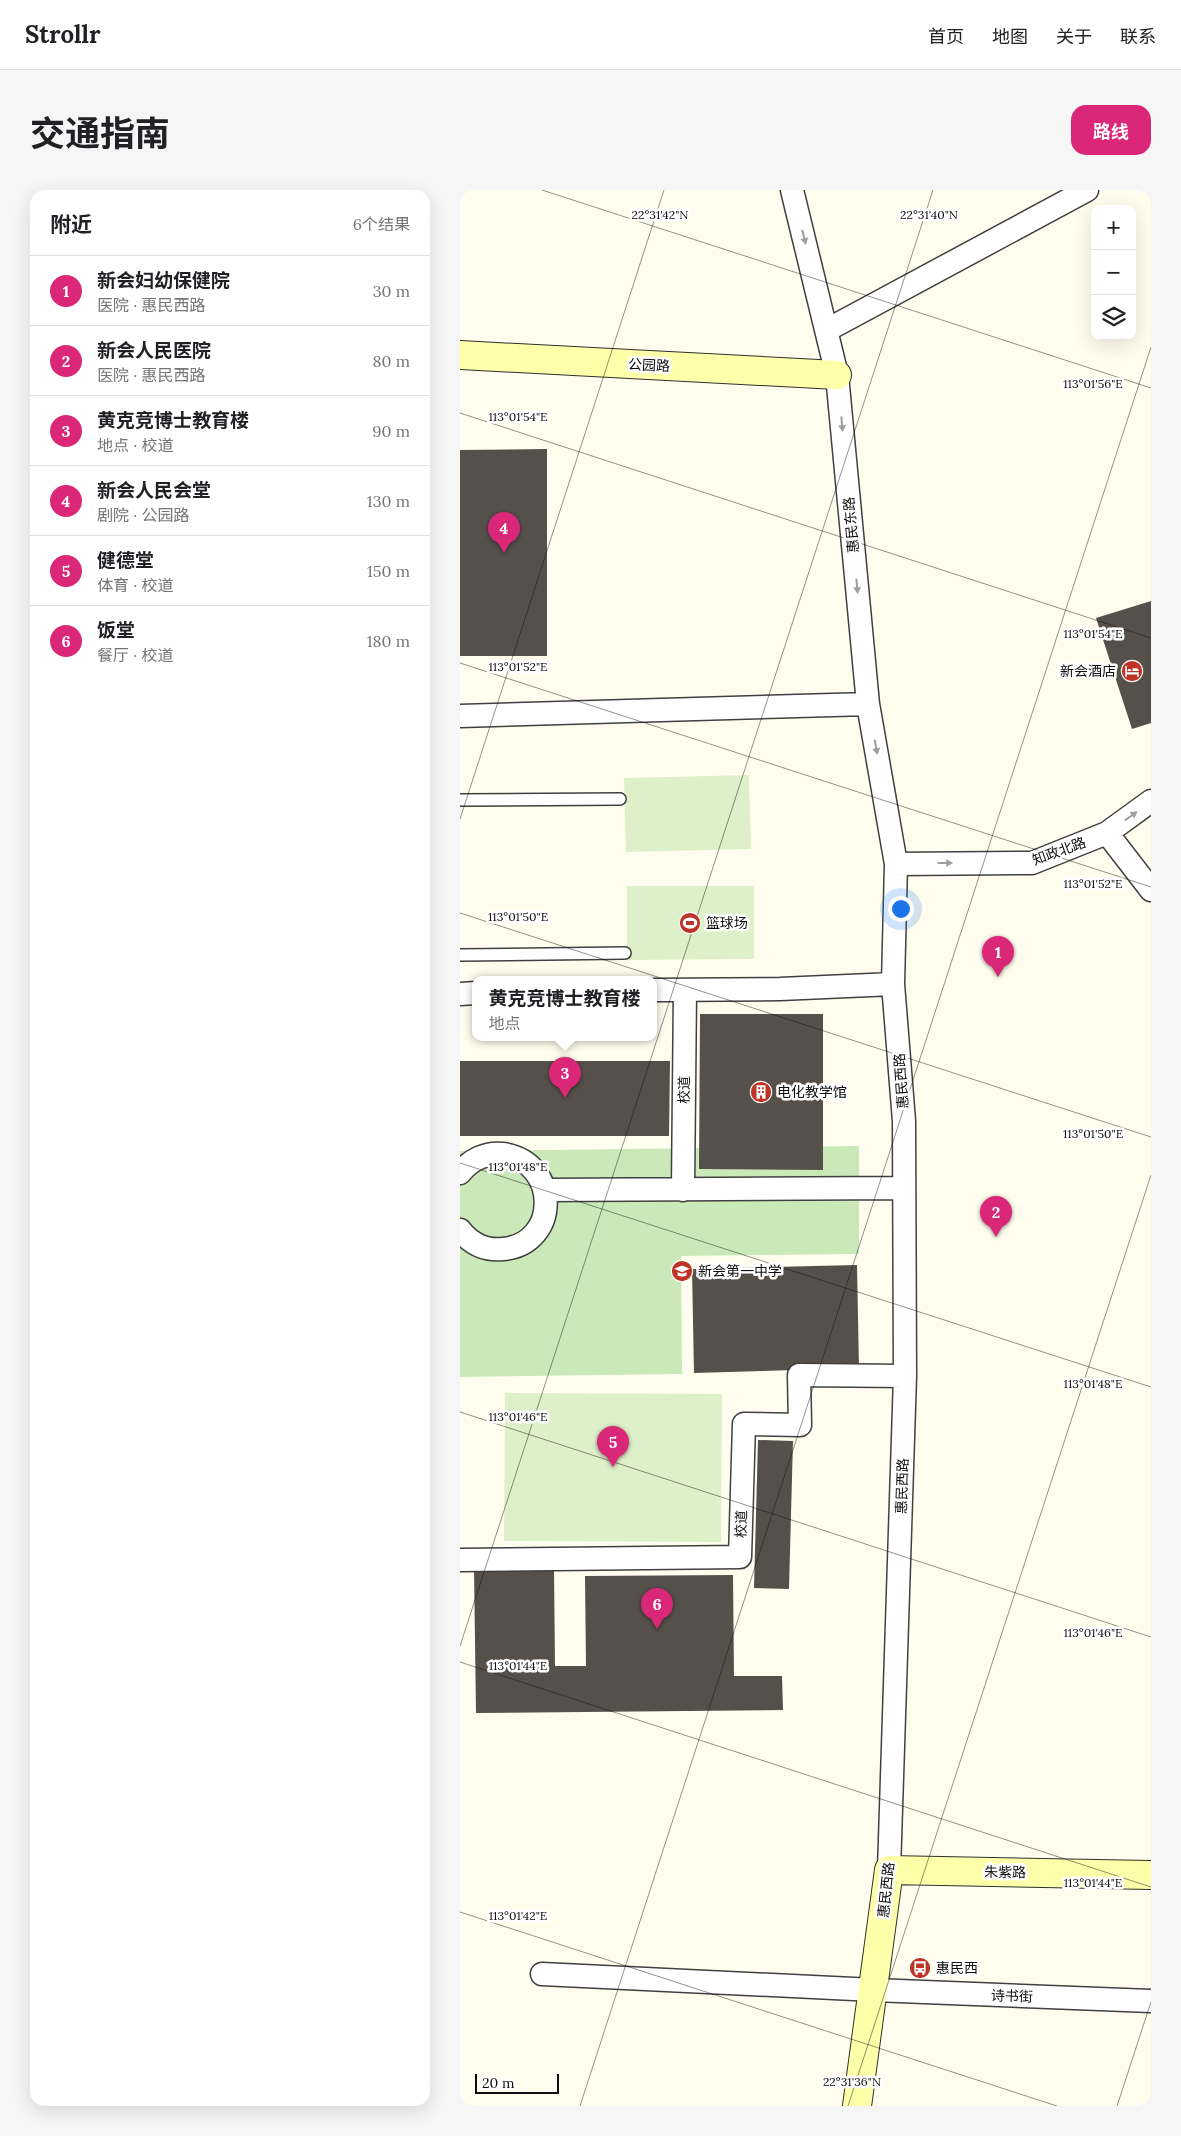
<!DOCTYPE html>
<html lang="zh">
<head>
<meta charset="utf-8">
<style>
	:root { --surface:#fff; --page:#f6f6f6; --text:#202124; --muted:#757577; --line:#e0e0e0; --accent:#db2777 }
	body { margin:0; font-family:Lora,"Noto Sans SC",serif; background:var(--page); color:var(--text) }
	.controls { position:absolute; right:15px; top:15px; display:grid; overflow:hidden; border-radius:10px; box-shadow:0 5px 20px #0002 }
	.controls button { width:45px; height:45px; display:grid; place-items:center; padding:0; border:0; border-bottom:1px solid var(--line); background:var(--surface); color:var(--text); font:25px sans-serif }
	.scale { position:absolute; left:15px; bottom:12px; width:84px; box-sizing:border-box; padding-left:5px; border:2px solid #0d0d0d; border-top:0; font-size:14px; line-height:18px; white-space:nowrap; color:#0d0d0d; -webkit-text-stroke:4px #fff; paint-order:stroke }
	.you { position:absolute; left:440px; top:718px; width:18px; height:18px; margin:-12px; border:4px solid #fff; border-radius:50%; background:#1a73e8; box-shadow:0 0 0 8px #1a73e833 }
	.badge { display:grid; place-items:center; width:32px; height:32px; border-radius:50%; background:var(--accent); color:#fff; font-size:16px; font-weight:700 }
	.pin { position:absolute; translate:-50% -41px; filter:drop-shadow(0 1px 2px #0008) }
	.pin::after { content:''; position:absolute; top:26px; width:18px; height:15px; background:inherit; clip-path:polygon(0 0,100% 0,50% 100%) }
	.popup { position:absolute; left:12px; top:786px; width:185px; height:65px; box-sizing:border-box; display:grid; place-content:center; border-radius:10px; background:var(--surface); filter:drop-shadow(0 1px 4px #0005); font-size:16px; white-space:nowrap; color:var(--muted) }
	.popup b { font-size:19px; color:var(--text) }
	.popup::after { content:''; position:absolute; left:50%; top:100%; margin-left:-10px; border:10px solid transparent; border-top-color:var(--surface) }
	.list { margin:0; padding:0; list-style:none }
	h2 { display:flex; justify-content:space-between; align-items:center; height:65px; margin:0; padding:0 20px; font-size:21px }
	h2 small { font-size:16px; font-weight:400; color:var(--muted) }
	.list li { display:grid; grid-template-columns:32px 1fr auto; gap:15px; align-items:center; box-sizing:border-box; height:70px; padding:0 20px; border-top:1px solid var(--line) }
	.list b { display:block; font-size:19px; white-space:nowrap }
	.list p { margin:0; font-size:16px; white-space:nowrap; color:var(--muted) }
	.list em { font-size:16px; font-style:normal; color:var(--muted) }
	.icon { flex:none; width:28px; height:28px; fill:none; stroke:currentColor; stroke-width:2; stroke-linecap:round; stroke-linejoin:round }
	.map { position:relative; flex:none; width:691px; height:1916px; overflow:hidden; border-radius:15px }
	header { display:flex; align-items:center; gap:30px; box-sizing:border-box; height:70px; padding:0 25px; background:var(--surface); border-bottom:1px solid var(--line) }
	header strong { font-size:24px }
	nav { display:flex; gap:28px; margin-inline-start:auto; font-size:18px }
	.intro { display:flex; align-items:center; justify-content:space-between; box-sizing:border-box; height:120px; padding:0 30px }
	h1 { margin:0; font-size:35px }
	.button { padding:12px 22px; border-radius:15px; background:var(--accent); color:#fff; font-size:18px; font-weight:700 }
	main { display:flex; gap:30px; padding:0 30px }
	aside { flex:1; background:var(--surface); border-radius:15px; box-shadow:0 5px 20px #0002 }
	.map>svg:first-child { display:block }
	.green { fill:#cbe9b8 }
	.pitch { fill:#def0c9 }
	.building { fill:#56504a }
	.lines { fill:none; stroke-linecap:round; stroke-linejoin:round }
	.lane-casing { stroke:#404040; stroke-width:14 }
	.street-casing { stroke:#404040; stroke-width:25 }
	.secondary-casing { stroke:#2f2f2f; stroke-width:30 }
	.lane { stroke:#fff; stroke-width:11 }
	.street { stroke:#fff; stroke-width:22 }
	.secondary { stroke:#fdffa9; stroke-width:28 }
	.oneway { fill:#9e9e9e }
	.ticks { fill:none; stroke:#0d0d0d; stroke-width:1; stroke-opacity:0.45 }
	.labels { text-anchor:middle; stroke-width:5; stroke-linejoin:round; paint-order:stroke }
	.street-label { font-size:14px; fill:#0d0d0d; stroke:#fff }
	.poi-label { font-size:14px; fill:#0d0d0d; stroke:#fff; text-anchor:start }
	.ticks-label { font-size:12px; text-anchor:middle; fill:#0d0d0d; stroke:#fff; stroke-width:5; stroke-linejoin:round; paint-order:stroke }
</style>
</head>
<body>
<header>
<strong>Strollr</strong>
<nav><a>首页</a><a>地图</a><a>关于</a><a>联系</a></nav>
</header>
<div class="intro"><h1>交通指南</h1><a class="button">路线</a></div>
<main>
<aside>
<h2>附近<small>6个结果</small></h2>
<ul class="list">
<li><span class="badge">1</span><div><b>新会妇幼保健院</b><p>医院 · 惠民西路</p></div><em>30 m</em></li>
<li><span class="badge">2</span><div><b>新会人民医院</b><p>医院 · 惠民西路</p></div><em>80 m</em></li>
<li><span class="badge">3</span><div><b>黄克竞博士教育楼</b><p>地点 · 校道</p></div><em>90 m</em></li>
<li><span class="badge">4</span><div><b>新会人民会堂</b><p>剧院 · 公园路</p></div><em>130 m</em></li>
<li><span class="badge">5</span><div><b>健德堂</b><p>体育 · 校道</p></div><em>150 m</em></li>
<li><span class="badge">6</span><div><b>饭堂</b><p>餐厅 · 校道</p></div><em>180 m</em></li>
</ul>
</aside>
<div class="map">
<svg width="691" height="1916" viewBox="0 0 691 1916">
	<rect width="100%" height="100%" fill="#fffeee"/>
	<!-- green -->
	<path class="green" d="M399 956V1064L221 1066 222 1184 0 1187V961Z"/>
	<!-- pitch -->
	<path class="pitch" d="M289 585 291 659 166 662 164 588Z
		M167 696H294V769L167 770Z
		M45 1203 262 1204 261 1352 44 1351Z"/>
	<!-- building -->
	<path class="building" d="M87 259V466H0V260Z
		M691 411V533L672 539 636 428Z
		M240 824H363V980L239 979Z
		M0 871H210L209 946H0Z
		M397 1075 399 1178 234 1183 232 1079Z
		M298 1250 333 1251 329 1399 294 1398Z
		M94 1378 95 1476H126L125 1386 273 1385 274 1486H322L323 1520 16 1523 14 1379Z"/>
	<g class="lines">
		<!-- lane casing -->
		<g class="lane-casing">
			<path id="lane" d="M0 610 160 609
				M0 765 165 763"/>
		</g>
		<!-- street casing -->
		<g class="street-casing">
			<path id="street" d="M332 0 377 185 408 514 436 674 433 794 444 931 445 1186 429 1680
				M367 140 627 0
				M0 526 408 514
				M647 643 691 700
				M436 674 572 673 647 643 691 611
				M194 800 320 799 433 794
				M0 804 16 803
				M0 983C10 970 26 962 43 964 100 972 100 1054 43 1059 25 1061 11 1054 0 1040
				M85 1000 443 998
				M223 1000 225 800
				M0 1370 280 1367 284 1234 340 1235 339 1185 445 1186
				M82 1784 414 1800 691 1811"/>
		</g>
		<!-- secondary casing -->
		<g class="secondary-casing">
			<path id="secondary" d="M0 165 377 185
				M397 1916 429 1680 691 1685"/>
		</g>
		<!-- lane -->
		<use href="#lane" class="lane"/>
		<!-- street -->
		<use href="#street" class="street"/>
		<!-- secondary -->
		<use href="#secondary" class="secondary"/>
	</g>
	<!-- one-way arrows -->
	<defs><path id="oneway-solid" d="M-6-.8H1V-3.2L6.5 0L1 3.2V.8H-6Z" transform="scale(1.25)"/></defs>
	<g class="oneway">
		<use href="#oneway-solid" transform="translate(344 47) rotate(76)"/>
		<use href="#oneway-solid" transform="translate(382 234) rotate(85)"/>
		<use href="#oneway-solid" transform="translate(397 396) rotate(85)"/>
		<use href="#oneway-solid" transform="translate(416 557) rotate(80)"/>
		<use href="#oneway-solid" transform="translate(671 626) rotate(-36)"/>
		<use href="#oneway-solid" transform="translate(485 673)"/>
	</g>
	<!-- ticks -->
	<path class="ticks" d="M82 0 691 198M0 223 691 448M0 473 691 697M0 629 204 0M0 723 691 947M0 973 691 1197M0 1222 691 1447M0 1456 473 0M0 1472 691 1697M0 1722 597 1916M120 1916 691 157M388 1916 691 985M657 1916 691 1812"/>
	<!-- icons -->
	<defs>
		<g id="hotel-disc" transform="scale(1.125)"><circle r="9.5" fill="#bd3326" stroke="#fff"/><path d="M-6-4.5h1.5V1H6V5H4.5V3h-9V5H-6ZM-4 0a1.8 1.8 0 1 1 3.6 0ZM.5 0V-2.5h3Q6-2.5 6 0Z" fill="#fff"/></g>
		<g id="stadium-disc" transform="scale(1.125)"><circle r="9.5" fill="#bd3326" stroke="#fff"/><path d="M0-5a6.5 5 0 1 0 0 10a6.5 5 0 1 0 0-10ZM-3.5-1.8h7v3.6h-7Z" fill="#fff"/></g>
		<g id="building-disc" transform="scale(1.125)"><circle r="9.5" fill="#bd3326" stroke="#fff"/><path d="M-4-6H4V6H1V3H-1V6H-4ZM-2.5-4.3h1.7v1.8h-1.7ZM.8-4.3h1.7v1.8H.8ZM-2.5-1h1.7V.8h-1.7ZM.8-1h1.7V.8H.8Z" fill="#fff"/></g>
		<g id="school-disc" transform="scale(1.125)"><circle r="9.5" fill="#bd3326" stroke="#fff"/><path d="M0-5L7-2L0 1L-7-2ZM-4 1L0 2.5L4 1V4Q0 6-4 4Z" fill="#fff"/></g>
		<g id="bus-disc" transform="scale(1.125)"><circle r="9.5" fill="#bd3326" stroke="#fff"/><path d="M-5-6H5V4H4V6H2V4H-2V6H-4V4H-5ZM-3.5-4V0h7V-4ZM-3.5 1.2v1.5H-2V1.2ZM2 1.2v1.5H3.5V1.2Z" fill="#fff"/></g>
	</defs>
	<g fill-rule="evenodd">
		<use href="#hotel-disc" x="672" y="481"/>
		<use href="#stadium-disc" x="230" y="733"/>
		<use href="#building-disc" x="301" y="902"/>
		<use href="#school-disc" x="222" y="1081"/>
		<use href="#bus-disc" x="460" y="1778"/>
	</g>
	<g class="labels">
		<!-- street labels -->
		<g class="street-label">
			<text transform="translate(189 175) rotate(3)" y="5">公园路</text>
			<text transform="translate(391 335) rotate(-95)" y="5">惠民东路</text>
			<text transform="translate(599 661) rotate(-20)" y="5">知政北路</text>
			<text transform="translate(441 891) rotate(-94)" y="5">惠民西路</text>
			<text transform="translate(224 900) rotate(-89)" y="5">校道</text>
			<text transform="translate(442 1296) rotate(-88)" y="5">惠民西路</text>
			<text transform="translate(281 1334) rotate(-88)" y="5">校道</text>
			<text transform="translate(545 1682) rotate(1)" y="5">朱紫路</text>
			<text transform="translate(426 1700) rotate(-84)" y="5">惠民西路</text>
			<text transform="translate(552 1806) rotate(2)" y="5">诗书街</text>
		</g>
		<!-- poi labels -->
		<g class="poi-label">
			<text x="656" y="486" text-anchor="end">新会酒店</text>
			<text x="246" y="738">篮球场</text>
			<text x="317" y="907">电化教学馆</text>
			<text x="238" y="1086">新会第一中学</text>
			<text x="476" y="1783">惠民西</text>
		</g>
	</g>
	<g class="ticks-label">
		<text x="200" y="29">22°31'42"N</text>
		<text x="469" y="29">22°31'40"N</text>
		<text x="633" y="198">113°01'56"E</text>
		<text x="58" y="231">113°01'54"E</text>
		<text x="633" y="448">113°01'54"E</text>
		<text x="58" y="481">113°01'52"E</text>
		<text x="633" y="698">113°01'52"E</text>
		<text x="58" y="731">113°01'50"E</text>
		<text x="633" y="948">113°01'50"E</text>
		<text x="58" y="981">113°01'48"E</text>
		<text x="633" y="1198">113°01'48"E</text>
		<text x="58" y="1231">113°01'46"E</text>
		<text x="633" y="1447">113°01'46"E</text>
		<text x="58" y="1480">113°01'44"E</text>
		<text x="633" y="1697">113°01'44"E</text>
		<text x="58" y="1730">113°01'42"E</text>
		<text x="392" y="1896">22°31'36"N</text>
	</g>
</svg>
<div class="controls">
<button>+</button>
<button>−</button>
<button><svg class="icon" aria-label="layers" viewBox="0 0 24 24"><path d="M12 4l9 5-9 5-9-5zM3 14l9 5 9-5"/></svg></button>
</div>
<div class="scale">20 m</div>
<div class="you"></div>
<div class="pin badge" style="left:538px;top:787px">1</div>
<div class="pin badge" style="left:536px;top:1047px">2</div>
<div class="pin badge" style="left:105px;top:908px">3</div>
<div class="popup"><b>黄克竞博士教育楼</b>地点</div>
<div class="pin badge" style="left:44px;top:363px">4</div>
<div class="pin badge" style="left:153px;top:1277px">5</div>
<div class="pin badge" style="left:197px;top:1439px">6</div>
</div>
</main>
</body>
</html>
